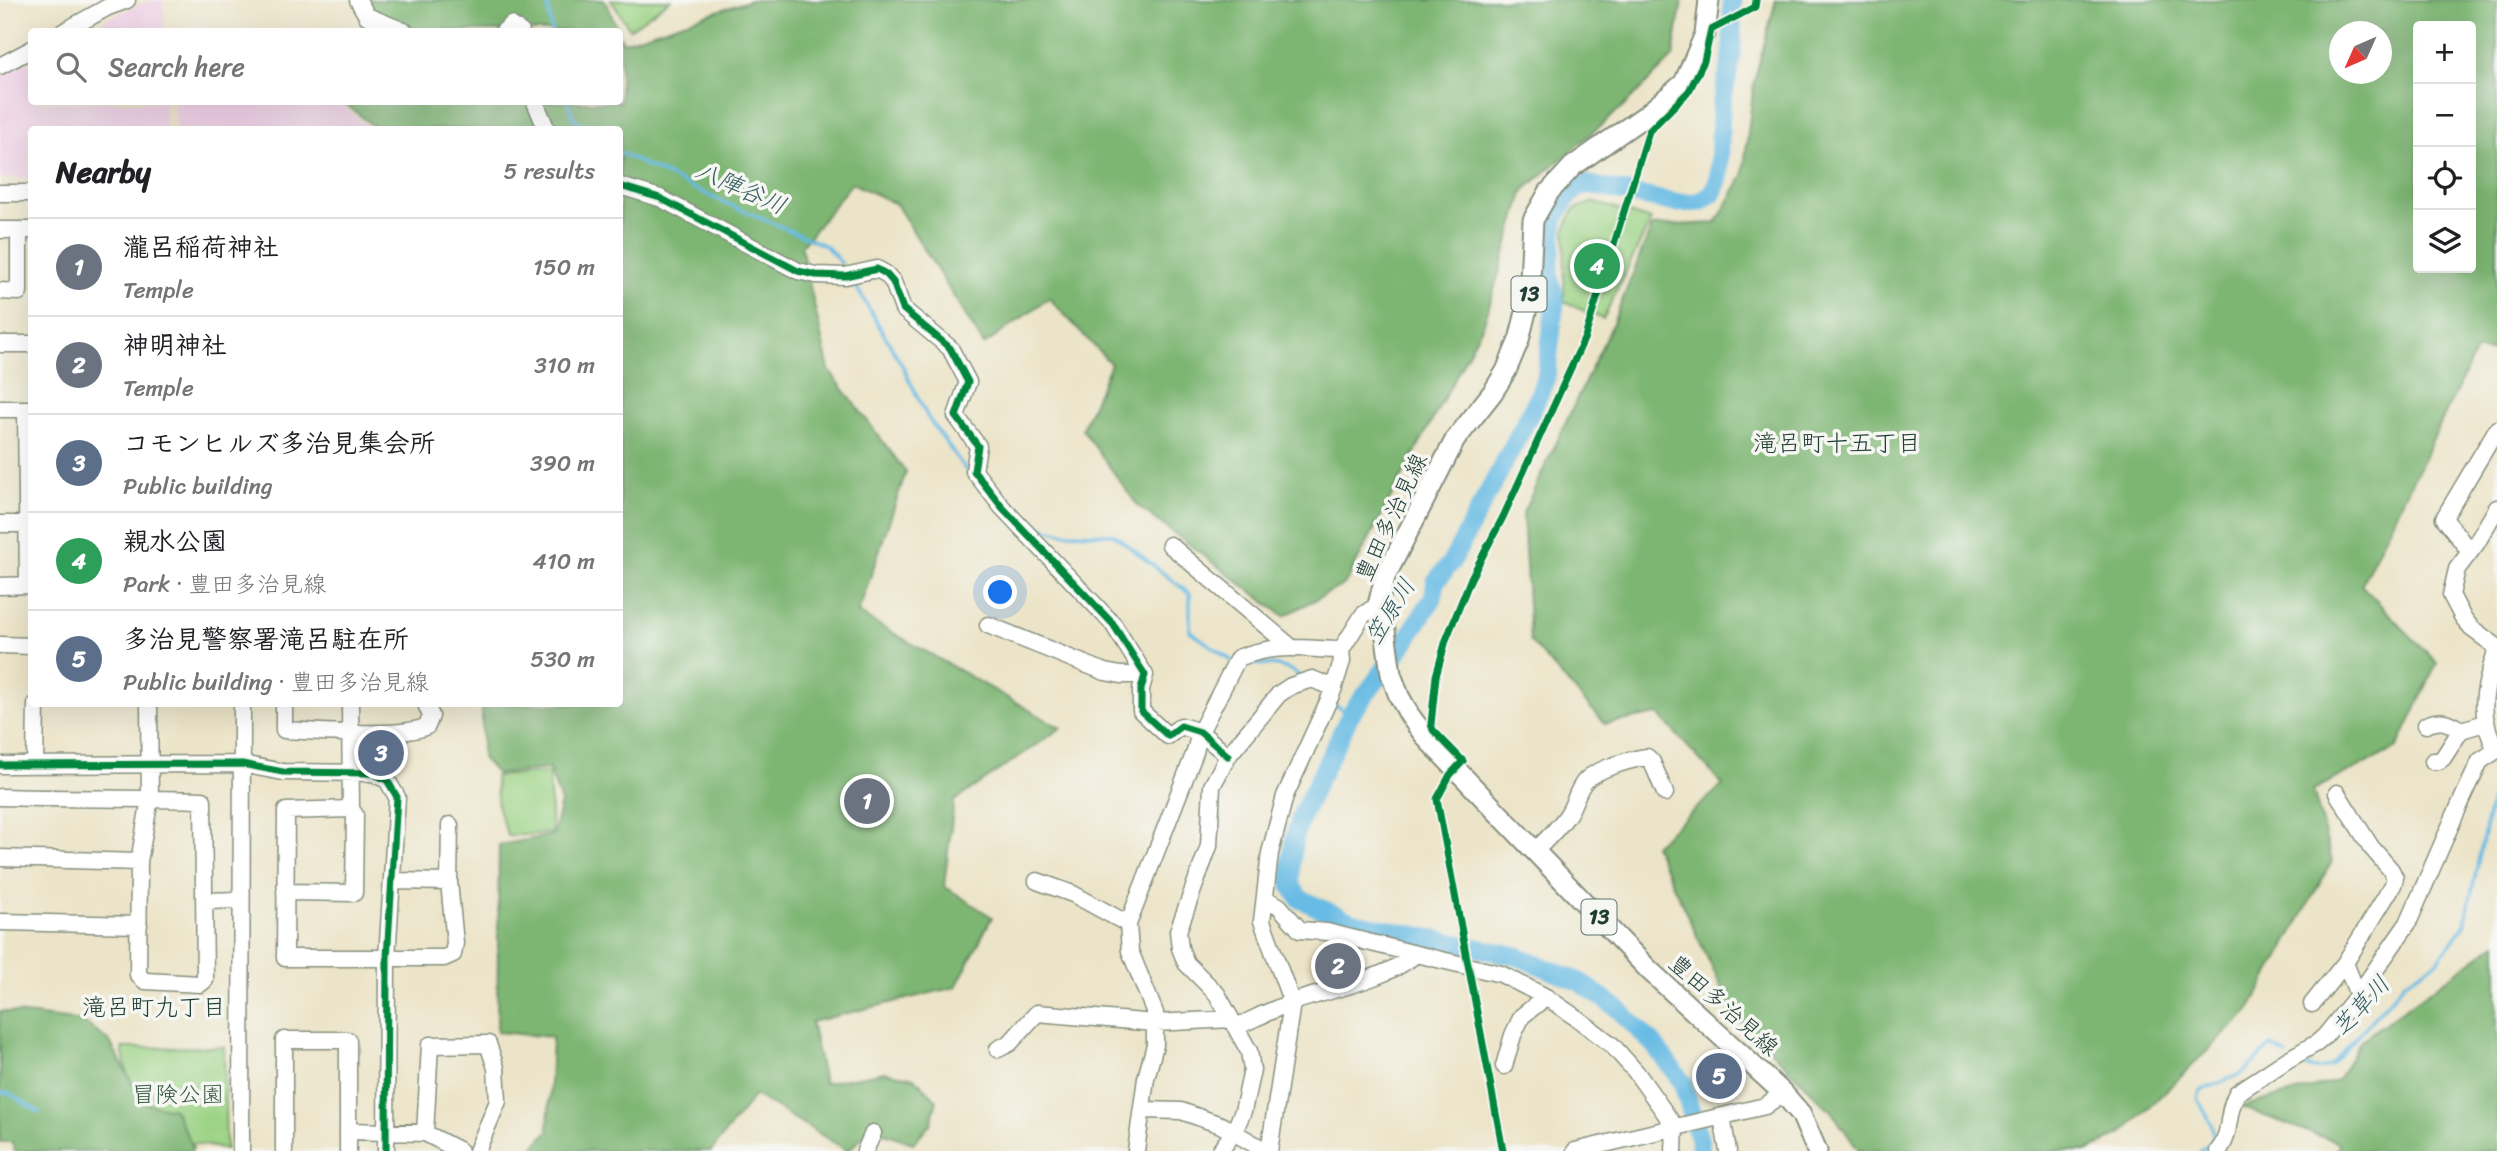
<!DOCTYPE html>
<html lang="en">
<head>
<meta charset="utf-8">
<style>
	:root { --surface:#fff; --page:#f2f2f2; --text:#202124; --muted:#757577; --line:#e0e0e0; --accent:#1a73e8 }
	body { margin:0; font-family:Sriracha,"Klee One",sans-serif; background:var(--page); color:var(--text) }
	.controls { position:absolute; right:21px; top:21px; display:grid; overflow:hidden; border-radius:7px; box-shadow:0 7px 28px #0002 }
	.controls button { width:63px; height:63px; display:grid; place-items:center; padding:0; border:0; border-bottom:2px solid var(--line); background:var(--surface); color:var(--text); font:35px sans-serif }
	.compass { position:absolute; left:2329px; top:21px; width:63px; height:63px; border-radius:50%; background:var(--surface); box-shadow:0 7px 28px #0002; rotate:225deg }
	.you { position:absolute; left:1001px; top:593px; width:24px; height:24px; margin:-18px; border:5px solid #fff; border-radius:50%; background:#1a73e8; box-shadow:0 0 0 10px #1a73e833 }
	.badge { display:grid; place-items:center; width:46px; height:46px; border-radius:50%; background:var(--accent); color:#fff; font-size:23px; font-weight:700 }
	.pin { position:absolute; translate:-50% -50%; border:4px solid #fff; box-shadow:0 2px 7px #0006 }
	.list { margin:0; padding:0; list-style:none }
	h2 { display:flex; justify-content:space-between; align-items:center; height:91px; margin:0; padding:0 28px; font-size:30px }
	h2 small { font-size:23px; font-weight:400; color:var(--muted) }
	.list li { display:grid; grid-template-columns:46px 1fr auto; gap:21px; align-items:center; box-sizing:border-box; height:98px; padding:0 28px; border-top:2px solid var(--line) }
	.list b { display:block; font-size:26px; white-space:nowrap }
	.list p { margin:0; font-size:23px; white-space:nowrap; color:var(--muted) }
	.list em { font-size:23px; font-style:normal; color:var(--muted) }
	.icon { flex:none; width:38px; height:38px; fill:none; stroke:currentColor; stroke-width:2; stroke-linecap:round; stroke-linejoin:round }
	.map { position:relative; flex:none; width:2497px; height:1151px; overflow:hidden }
	.search { position:absolute; background:var(--surface); box-shadow:0 7px 28px #0002; left:28px; top:28px; width:595px; height:77px; display:flex; align-items:center; gap:18px; box-sizing:border-box; padding:0 24px; border-radius:7px; color:var(--muted); font-size:26px }
	.panel { position:absolute; background:var(--surface); box-shadow:0 7px 28px #0002; left:28px; top:126px; width:595px; height:581px; border-radius:7px }
	.map>svg:first-child { display:block }
	.built { fill:#efd0e6 }
	.green { fill:#9cd385; stroke:#5e885c; stroke-width:2 }
	.forest { fill:#7db572; stroke:#4e7953; stroke-width:2; fill-rule:evenodd }
	.lines { fill:none; stroke-linecap:round; stroke-linejoin:round }
	.stream { stroke:#68bbe4; stroke-width:3.5 }
	.river { stroke:#68bbe4; stroke-width:19 }
	.minor-casing { stroke:#86907e; stroke-width:19 }
	.major-casing { stroke:#86907e; stroke-width:23 }
	.minor { stroke:#fff; stroke-width:16 }
	.major { stroke:#fff; stroke-width:19 }
	.cycleway-casing { stroke:#f6f6f2; stroke-width:11 }
	.cycleway { stroke:#00873e; stroke-width:7 }
	.labels { text-anchor:middle; stroke-width:7; stroke-linejoin:round; paint-order:stroke }
	.shield { fill:#f6f6f2; stroke:#60746d; stroke-width:2 }
	.shield-label { font-size:21px; font-weight:bold; fill:#1f3d34 }
	.street-label { font-size:23px; fill:#1f3d34; stroke:#f6f6f2 }
	.park-label { font-size:23px; fill:#385b44; stroke:#f6f6f2 }
	.water-label { font-size:24px; font-style:italic; fill:#315c60; stroke:#f6f6f2 }
	.neighbourhood-label { font-size:24px; fill:#1f3d34; stroke:#f6f6f2 }
</style>
</head>
<body>
<div class="map">
<svg width="2497" height="1151" viewBox="0 0 2497 1151">
	<rect width="100%" height="100%" fill="#f6f6f2"/>
	<filter id="ink" filterUnits="userSpaceOnUse"><feTurbulence type="fractalNoise" baseFrequency=".0143" numOctaves="2"/><feDisplacementMap in="SourceGraphic" scale="14" xChannelSelector="R" yChannelSelector="G"/><feConvolveMatrix kernelMatrix="1 2 1 2 8 2 1 2 1" color-interpolation-filters="sRGB"/></filter>
	<filter id="wash" filterUnits="userSpaceOnUse"><feTurbulence type="fractalNoise" baseFrequency=".00686" numOctaves="4" result="noise"/><feDisplacementMap in="SourceGraphic" scale="28" xChannelSelector="R" yChannelSelector="G"/><feGaussianBlur stdDeviation="1.57" result="paint"/><feColorMatrix in="noise" values="0 0 0 0 0 0 0 0 0 0 0 0 0 0 0 0 0 1.4 0 .05"/><feComposite in="paint" operator="in"/></filter>
	<g filter="url(#wash)">
		<rect width="100%" height="100%" fill="#ece4c8"/>
		<!-- built -->
		<path class="built" d="M156 0 164 1V31H83L130 8Z
			M31 60 32 102H165V129L32 130 31 179 0 178V77Z
			M174 102H337L371 129H176Z"/>
		<!-- green -->
		<path class="green" d="M611 0H670L630 29Z
			M1594 202 1651 220 1603 319 1564 302 1565 229 1574 209Z
			M549 773 552 833 508 836 498 809 495 776Z
			M224 1047 226 1149 139 1134 122 1048Z"/>
		<!-- forest -->
		<path class="forest" d="M369 0H605L618 31H373Z
			M751 0H1682L1673 57 1624 106 1524 190 1484 323 1345 584 1284 616 1138 506 1082 429 1111 364 1049 298 984 345 896 204 852 183 801 247 829 370 906 472 858 613 1061 728 954 801 944 886 992 917 956 987 811 1022 824 1083 885 1072 915 1078 937 1100 931 1123 913 1143 871 1128 848 1151 755 1095 711 1151H530L548 1131 552 1037 497 1032 499 845 553 835 561 802 549 769 497 774 482 758V708L479 704H620V130L377 129 343 102H620V36L623 42Z
			M1776 0H2497V350L2476 351 2361 585 2437 663 2397 748 2313 790 2332 861 2249 1011 2121 1134 2089 1151H1859L1831 1111 1734 1014 1654 845 1723 785 1658 714 1605 724 1530 641 1523 513 1613 323 1652 226 1716 223 1743 176 1754 82ZM2418 26H2471V268H2418ZM2340 32H2382V74H2340Z
			M2497 943V1151H2338L2339 1143 2240 1107 2337 1081 2360 1041Z
			M0 1011 82 1021 110 1042 143 1103 174 1109 193 1147 191 1151H14L12 1142H0Z"/>
		<g class="lines">
			<!-- stream -->
			<path class="stream" d="M547 0 552 32
				M568 102 573 117 588 130
				M620 153 716 199 826 246 841 263
				M854 283 902 365 928 418 968 473
				M1029 524 1063 533 1113 534 1190 594V631L1232 661
				M1242 664C1263 665 1284 662 1301 677
				M1309 685 1325 697
				M1334 704 1350 715
				M2296 1061C2310 1069 2317 1072 2332 1065L2405 982 2438 961 2465 924 2497 772
				M0 1093H9L40 1113
				M2200 1151 2214 1139 2212 1125 2198 1099 2200 1091 2243 1073 2271 1046 2287 1055"/>
			<!-- river -->
			<path class="river" d="M1700 1151V1142L1682 1082 1654 1045 1618 1009 1580 982 1517 956 1351 922 1300 899 1291 885V862L1295 835 1303 812 1350 715 1401 648 1433 598 1436 581 1451 563 1533 408 1546 378 1555 302 1549 273 1554 220 1565 201 1576 189 1586 184 1675 203 1700 202 1713 192 1719 178 1721 107 1732 54V0"/>
		</g>
	</g>
	<g filter="url(#ink)">
		<g class="lines">
			<!-- minor casing -->
			<g class="minor-casing">
				<path id="minor" d="M358 0 367 16 406 32
					M63 32 108 7 127 0
					M503 32 511 25 521 32
					M0 66 32 49
					M535 102 547 130
					M620 186 660 198 798 271 816 275 845 276 877 269 886 274 893 282 903 309 950 348 968 382 956 416 978 446 974 471 1002 507 1113 624 1145 675 1141 689V711L1168 736 1181 726 1200 732 1228 756
					M0 193H32
					M0 230H32
					M0 291 19 292V230
					M0 344H32
					M0 409H32
					M26 409 28 585
					M2497 508 2476 544 2457 569 2451 595 2462 616 2471 628 2497 647
					M0 524H27
					M1170 545 1291 647
					M2470 552 2444 518 2497 429
					M0 586 32 585
					M988 625 1105 672 1121 675H1145
					M0 645 32 646
					M284 704V730C317 731 400 739 427 726L431 716 426 704
					M350 704 351 809
					M2426 725C2441 719 2447 721 2461 730
					M2496 750C2476 709 2485 689 2497 648
					M2433 761H2439L2443 758 2461 730 2485 723
					M35 764 36 704
					M0 765 242 764 283 772 373 773 387 780 397 797 387 958 386 1151
					M2337 793 2371 847 2391 870 2395 878 2393 885 2345 963 2358 995
					M0 797C68 799 135 798 203 800L205 980 200 984 145 981 138 975 139 862 150 798 149 704
					M1535 851C1547 839 1559 828 1568 814 1575 804 1577 789 1586 780 1597 769 1631 759 1647 757L1652 762 1665 793
					M0 858 139 862
					M393 881 449 882
					M1037 881 1073 894 1128 924
					M285 892 354 893 355 815 351 809 286 811 285 958H444L453 954 455 943 449 882 450 825
					M1266 899 1279 906 1300 930 1327 932 1416 954
					M205 901 241 900
					M0 922 139 925
					M2312 1004 2345 963
					M1236 1027C1256 1018 1275 1008 1296 1001 1332 989 1387 979 1416 954L1501 974 1546 997 1578 1019 1612 1045 1636 1072 1675 1127 1674 1151
					M998 1049 1010 1043 1037 1013 1155 1023 1231 1019
					M1504 1066 1513 1035 1522 1016 1546 997
					M1143 1110 1181 1111 1221 1125 1266 1151
					M1722 1117 1728 1151
					M348 1131 425 1133 430 1045 488 1044 496 1068 498 1101 477 1151
					M425 1133 460 1151
					M241 1151 242 704
					M284 1151V1040H348V1151
					M865 1151 873 1133
					M1136 1151 1146 1078 1155 1045V1013L1130 951 1128 924 1195 752 1200 732 1238 658C1275 643 1302 649 1341 650
					M1220 1151 1234 1132 1243 1111 1252 1070 1249 1051 1217 994 1186 963 1180 948 1178 931 1209 846 1212 786 1228 756 1279 694 1291 686 1312 679 1334 688
					M1269 1151 1292 1003 1262 921 1270 853 1285 796 1332 693 1342 661 1341 650 1363 615 1378 605
					M1575 1151 1765 1106 1783 1093
					M2218 1151C2232 1136 2226 1111 2237 1093L2287 1060 2317 1043 2325 1036 2358 995 2408 923 2455 815 2480 761 2497 750"/>
			</g>
			<!-- major casing -->
			<g class="major-casing">
				<path id="major" d="M1709 0 1705 34 1684 83 1646 115 1573 166 1549 192 1533 220 1529 300 1519 340 1506 371 1493 392 1455 440 1385 577 1378 605 1384 623 1391 674 1399 696 1410 716 1428 740 1649 970 1783 1093 1801 1114 1817 1151"/>
			</g>
			<!-- minor -->
			<use href="#minor" class="minor"/>
			<!-- major -->
			<use href="#major" class="major"/>
			<!-- cycleway casing -->
			<g class="cycleway-casing">
				<path id="cycleway" d="M620 186 660 198 798 271 816 275 845 276 877 269 886 274 893 282 903 309 950 348 968 382 956 416 978 446 974 471 1002 507 1113 624 1145 675 1141 689V711L1168 736 1181 726 1200 732 1228 756
					M0 765 242 764 283 772 373 773 387 780 397 797 387 958 386 1151
					M1503 1151 1437 799 1450 775 1463 761 1433 730 1431 724 1436 676 1446 640 1471 578 1503 517 1585 337 1649 131 1689 91 1704 61 1711 30 1755 7 1756 0"/>
			</g>
			<!-- cycleway -->
			<use href="#cycleway" class="cycleway"/>
		</g>
	</g>
	<g class="labels">
		<!-- shield labels -->
		<g class="shield">
			<rect x="1511.5" y="276.5" width="35" height="35" rx="5"/>
			<rect x="1581.5" y="899.5" width="35" height="35" rx="5"/>
		</g>
		<g class="shield-label">
			<text x="1529" y="301">13</text>
			<text x="1599" y="924">13</text>
		</g>
		<!-- street labels -->
		<g class="street-label">
			<text transform="translate(1391 517) rotate(-65)" y="8">豊田多治見線</text>
			<text transform="translate(1724 1005) rotate(42)" y="8">豊田多治見線</text>
		</g>
		<!-- park labels -->
		<g class="park-label">
			<text x="178" y="1102">冒険公園</text>
		</g>
		<!-- water labels -->
		<g class="water-label">
			<text transform="translate(741 188) rotate(24)" y="8">八陣谷川</text>
			<text transform="translate(1390 611) rotate(-58)" y="8">笠原川</text>
			<text transform="translate(2361 1006) rotate(-48)" y="8">芝草川</text>
		</g>
		<!-- neighbourhood labels -->
		<g class="neighbourhood-label">
			<text x="1837" y="451">滝呂町十五丁目</text>
			<text x="154" y="1015">滝呂町九丁目</text>
		</g>
	</g>
</svg>
<div class="controls">
<button>+</button>
<button>−</button>
<button><svg class="icon" aria-label="locate" viewBox="0 0 24 24"><circle cx="12" cy="12" r="6"/><path d="M12 2v4M12 18v4M2 12h4M18 12h4"/></svg></button>
<button><svg class="icon" aria-label="layers" viewBox="0 0 24 24"><path d="M12 4l9 5-9 5-9-5zM3 14l9 5 9-5"/></svg></button>
</div>
<svg class="compass" viewBox="-18 -18 36 36"><path d="M0-13l5 13h-10z" fill="#e53935"/><path d="M0 13l5-13h-10z" fill="#757577"/></svg>
<div class="you"></div>
<div class="pin badge" style="left:867px;top:801px;background:#6b7280">1</div>
<div class="pin badge" style="left:1338px;top:966px;background:#6b7280">2</div>
<div class="pin badge" style="left:381px;top:753px;background:#5c6f8a">3</div>
<div class="pin badge" style="left:1597px;top:266px;background:#2e9e5b">4</div>
<div class="pin badge" style="left:1719px;top:1076px;background:#5c6f8a">5</div>
<div class="search"><svg class="icon" aria-label="search" viewBox="0 0 24 24"><circle cx="10" cy="10" r="6"/><path d="M15 15l6 6"/></svg>Search here</div>
<section class="panel">
<h2>Nearby<small>5 results</small></h2>
<ul class="list">
<li><span class="badge" style="background:#6b7280">1</span><div><b>瀧呂稲荷神社</b><p>Temple</p></div><em>150 m</em></li>
<li><span class="badge" style="background:#6b7280">2</span><div><b>神明神社</b><p>Temple</p></div><em>310 m</em></li>
<li><span class="badge" style="background:#5c6f8a">3</span><div><b>コモンヒルズ多治見集会所</b><p>Public building</p></div><em>390 m</em></li>
<li><span class="badge" style="background:#2e9e5b">4</span><div><b>親水公園</b><p>Park · 豊田多治見線</p></div><em>410 m</em></li>
<li><span class="badge" style="background:#5c6f8a">5</span><div><b>多治見警察署滝呂駐在所</b><p>Public building · 豊田多治見線</p></div><em>530 m</em></li>
</ul>
</section>
</div>
</body>
</html>
